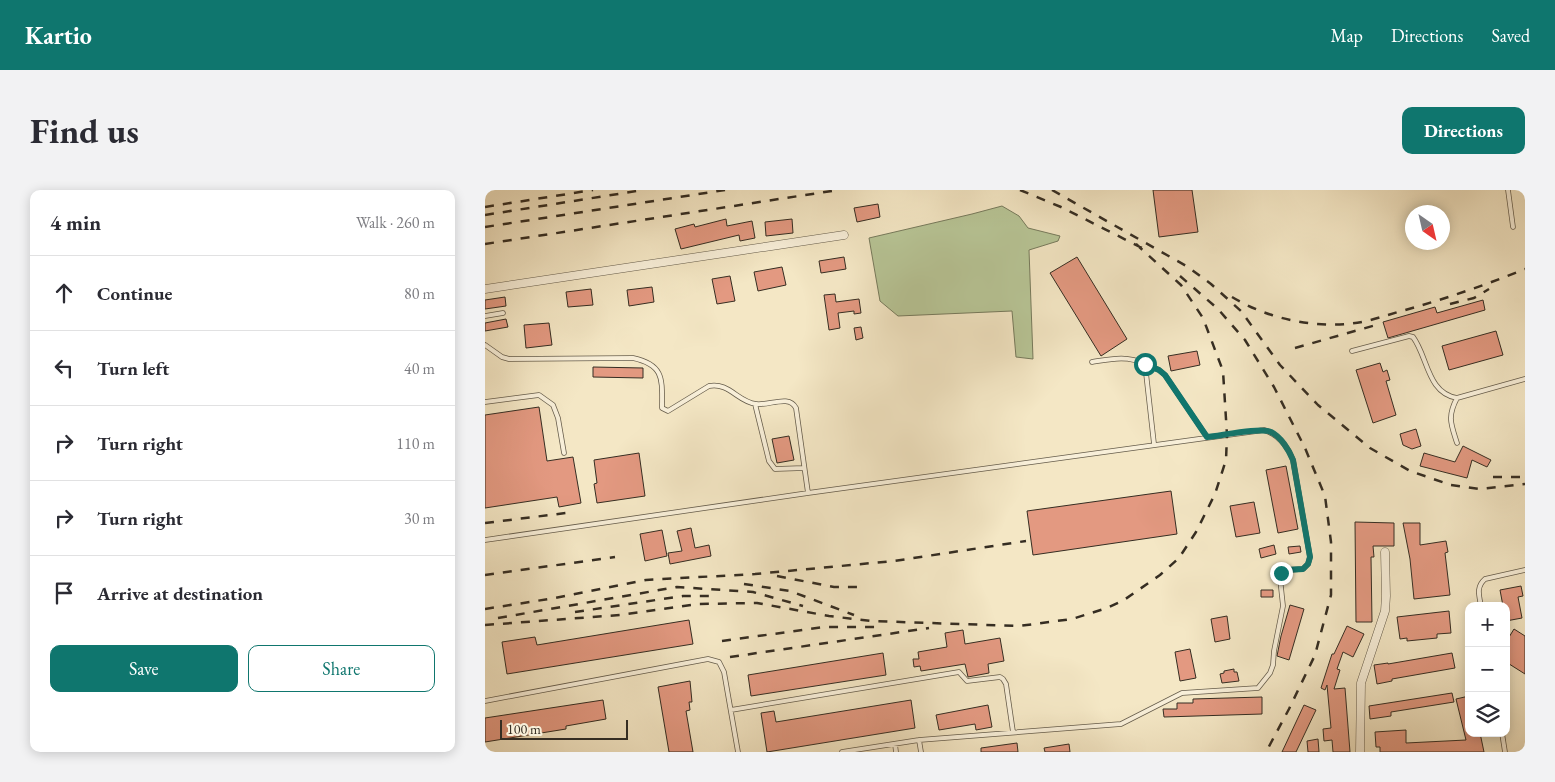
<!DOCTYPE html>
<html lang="en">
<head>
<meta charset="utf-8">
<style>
	:root { --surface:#fff; --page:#f2f2f3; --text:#2b2b33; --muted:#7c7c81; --line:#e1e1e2; --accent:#0f766e }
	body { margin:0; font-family:"EB Garamond",serif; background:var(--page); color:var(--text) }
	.controls { position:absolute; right:15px; bottom:15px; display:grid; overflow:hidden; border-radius:10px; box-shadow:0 2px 12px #0003 }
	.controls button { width:45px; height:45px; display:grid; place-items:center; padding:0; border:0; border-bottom:1px solid var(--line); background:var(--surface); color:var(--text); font:25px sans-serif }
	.compass { position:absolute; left:920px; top:15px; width:45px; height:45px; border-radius:50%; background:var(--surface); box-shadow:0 2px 12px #0003; rotate:146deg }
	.scale { position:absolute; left:15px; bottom:12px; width:128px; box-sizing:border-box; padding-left:5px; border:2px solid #352d22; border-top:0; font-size:14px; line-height:18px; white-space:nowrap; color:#352d22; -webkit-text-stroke:4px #f8efd9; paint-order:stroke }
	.stop { position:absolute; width:15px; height:15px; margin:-11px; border:4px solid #0f766e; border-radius:50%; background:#fff }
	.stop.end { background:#0f766e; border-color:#fff; box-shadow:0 1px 5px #0008 }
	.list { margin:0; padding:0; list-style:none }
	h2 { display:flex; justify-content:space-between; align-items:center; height:65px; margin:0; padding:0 20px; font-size:21px }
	h2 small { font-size:16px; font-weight:400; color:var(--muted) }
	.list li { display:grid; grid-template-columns:32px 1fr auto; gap:15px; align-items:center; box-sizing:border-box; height:75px; padding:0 20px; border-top:1px solid var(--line) }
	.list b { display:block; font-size:19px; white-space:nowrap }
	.list em { font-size:16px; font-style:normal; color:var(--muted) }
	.actions { display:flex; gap:10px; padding:15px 20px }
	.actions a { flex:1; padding:11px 0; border:1px solid var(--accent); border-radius:10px; text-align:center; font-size:18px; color:var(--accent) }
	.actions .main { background:var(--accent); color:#fff }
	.icon { flex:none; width:28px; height:28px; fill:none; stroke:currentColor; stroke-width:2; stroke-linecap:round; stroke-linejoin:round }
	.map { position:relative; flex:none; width:1040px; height:562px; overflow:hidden; border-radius:10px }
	header { display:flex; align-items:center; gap:30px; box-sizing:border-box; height:70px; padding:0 25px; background:var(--accent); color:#fff }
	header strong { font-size:24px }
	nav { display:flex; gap:28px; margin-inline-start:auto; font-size:18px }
	.intro { display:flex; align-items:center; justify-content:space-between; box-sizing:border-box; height:120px; padding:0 30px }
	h1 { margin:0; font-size:35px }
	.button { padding:12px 22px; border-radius:10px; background:var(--accent); color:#fff; font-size:18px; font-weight:700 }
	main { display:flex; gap:30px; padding:0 30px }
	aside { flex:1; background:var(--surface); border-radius:10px; box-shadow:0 2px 12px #0003 }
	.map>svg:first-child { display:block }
	.green { fill:#b8c697; stroke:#767a5c }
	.building { fill:#e39981; stroke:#352d22 }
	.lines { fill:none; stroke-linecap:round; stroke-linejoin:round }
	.lane-casing { stroke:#655c4b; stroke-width:5.5 }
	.street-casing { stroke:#655c4b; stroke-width:9 }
	.lane { stroke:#f8efd9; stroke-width:4 }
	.street { stroke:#f8efd9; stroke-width:8 }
	.rail { stroke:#352d22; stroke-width:2.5; stroke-dasharray:9 9; stroke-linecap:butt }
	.route { stroke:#0f766e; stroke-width:6 }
</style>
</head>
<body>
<header>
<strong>Kartio</strong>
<nav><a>Map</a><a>Directions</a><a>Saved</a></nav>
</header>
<div class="intro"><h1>Find us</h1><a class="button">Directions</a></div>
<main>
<aside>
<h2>4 min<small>Walk · 260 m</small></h2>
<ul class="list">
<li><svg class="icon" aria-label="ahead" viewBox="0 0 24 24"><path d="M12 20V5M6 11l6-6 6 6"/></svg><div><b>Continue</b></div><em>80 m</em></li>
<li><svg class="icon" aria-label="left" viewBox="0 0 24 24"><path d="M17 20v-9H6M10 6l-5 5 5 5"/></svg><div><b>Turn left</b></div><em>40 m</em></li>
<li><svg class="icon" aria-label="right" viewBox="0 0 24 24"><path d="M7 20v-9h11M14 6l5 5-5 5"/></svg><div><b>Turn right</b></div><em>110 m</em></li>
<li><svg class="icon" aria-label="right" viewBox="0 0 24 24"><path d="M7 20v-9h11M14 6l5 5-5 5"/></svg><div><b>Turn right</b></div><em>30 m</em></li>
<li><svg class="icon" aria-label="arrive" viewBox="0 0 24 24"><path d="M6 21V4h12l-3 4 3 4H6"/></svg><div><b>Arrive at destination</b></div></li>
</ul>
<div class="actions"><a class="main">Save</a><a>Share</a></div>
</aside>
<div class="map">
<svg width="1040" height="562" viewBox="0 0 1040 562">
	<rect width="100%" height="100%" fill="#f4e7c5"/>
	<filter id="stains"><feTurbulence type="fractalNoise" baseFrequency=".004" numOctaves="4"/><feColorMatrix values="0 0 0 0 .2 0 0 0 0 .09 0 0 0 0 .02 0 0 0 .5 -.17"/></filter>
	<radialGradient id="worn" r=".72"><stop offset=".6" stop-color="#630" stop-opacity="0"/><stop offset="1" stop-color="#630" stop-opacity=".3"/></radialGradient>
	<!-- green -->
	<path class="green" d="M517 16 534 26 543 38 575 46 573 51 544 60 548 169 531 167 527 121 413 126 395 111 384 48 487 24Z"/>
	<!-- building -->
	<path class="building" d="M668 0H707L713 42 674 47Z
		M393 14 395 27 372 32 369 18Z
		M241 29 242 36 267 31 270 48 255 51 254 45 196 59 190 39 209 34 210 37Z
		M307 29 308 43 281 46 280 32Z
		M359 67 361 79 336 83 334 71Z
		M592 67 642 149 616 166 565 83Z
		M297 77 301 95 273 101 269 82Z
		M245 86 250 111 232 114 227 89Z
		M167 97 169 112 144 116 142 100Z
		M106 99 108 115 83 117 81 102Z
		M350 104 351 112 374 109 376 123 369 124V121L353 123 355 138 344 140 339 105Z
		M20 107 21 116 0 119V110Z
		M998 110 1000 120 903 148 898 132 950 117 952 123Z
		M21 129 23 137 0 141V133Z
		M64 133 67 155 41 158 39 135Z
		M376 137 378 148 371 150 369 138Z
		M1011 141 1018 165 964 180 957 156Z
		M712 161 715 175 686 181 683 166Z
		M895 173 898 182 902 180 905 190 901 191 911 225 888 233 871 180Z
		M108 177 158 178V188L108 187Z
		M54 217 62 271 88 267 96 313 74 317 72 307 0 318V225Z
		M931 239 936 256 927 259 918 255 915 244Z
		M304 246 309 270 292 273 287 249Z
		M978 256 1006 270 1002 277 987 270 982 288 935 276 939 263 970 272Z
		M154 263 160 306 112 313 109 294 112 293 109 270Z
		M801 276 813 339 793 343 781 280Z
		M686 301 692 344 548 365 542 321Z
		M769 312 775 343 751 347 745 316Z
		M870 332 909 333V356H888L889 367H886L887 432H871Z
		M918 333H935V355L961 351 963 362 960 363 965 405 929 409 925 369Z
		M206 338 210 358 224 355 226 366 185 374 183 363 197 361 192 341Z
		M177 340 182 366 160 371 155 344Z
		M789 355 791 364 776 368 774 359Z
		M815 356 816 362 804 364 803 357Z
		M1036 396 1038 406 1033 407 1037 428 1021 431V416H1018L1015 400Z
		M776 400H788V407H776Z
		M805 415 819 419 804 470 792 466 796 446Z
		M964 421 966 443 952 444V448L922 451V448L915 449 912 427Z
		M742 426 745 449 730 452 726 429Z
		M204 430 208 454 22 484 17 452 50 447 52 455Z
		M862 436 879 444 868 467 858 462 852 479 855 480 849 499 860 498 865 562H848L847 550 839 551 838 539 846 538 842 495 840 500 836 498 847 464H849Z
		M1029 439 1040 446V484L1021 472V452Z
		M478 440 480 454 515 448 519 471 503 474 504 483 483 487 480 474 436 481 435 476 429 477 428 469H434L433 462 462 457 460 443Z
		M705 459 711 488 695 491 690 462Z
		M398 463 401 485 266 506 263 485Z
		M967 463 970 478 907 489V491L892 494 889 475 903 473V474Z
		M749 479V482H752L754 491 737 493 735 484 739 483V481Z
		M205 491 207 512H204L205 520 201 521 208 562H184L173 497Z
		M967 503 969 512 906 522V526L885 529 884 516Z
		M984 506V543H995L999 562H895V557H891L890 542 921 540V553L981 550 971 509Z
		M777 507V524L679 527 678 519H692V513H708V509Z
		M118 510 121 529 81 536V539L0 552V528Z
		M426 510 430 538 282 562 276 523 289 521 291 532Z
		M503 515 507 537 491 540 490 534 454 540 451 525Z
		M819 515 831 520 811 562H797Z
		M833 549 834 562H823L822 551Z
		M532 553 533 562H496V558Z
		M584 554 585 562H560L559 558Z"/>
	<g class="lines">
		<!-- lane casing -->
		<g class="lane-casing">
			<path id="lane" d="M1023 0 1028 37
				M0 126 18 123
				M0 155 17 167 24 169 148 168C180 175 177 190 177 218L183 221 224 196C244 192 253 212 271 214 284 216 304 204 311 218L323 303
				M867 161 924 146 928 147C943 167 942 203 972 208L1040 189
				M607 172C626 169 642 165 660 174L669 254
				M660 174 674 180 680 185 722 247
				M972 208C962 227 966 234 972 253
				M0 212 54 205 68 215 73 228 79 263
				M270 214 284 271 290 279 319 278
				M0 350 323 303 779 240C793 244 803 257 808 270L825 367 823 374 818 379 801 380 797 383 795 388 798 416 789 461 788 475 785 483 773 498 697 503 636 534 434 550 357 562
				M996 416C994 405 991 397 1000 389L1040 380
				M0 511 223 469 234 472 239 482 253 562
				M246 520 474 482 482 491 515 487 518 489 521 494 528 542
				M1017 543 1020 562
				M434 550 436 562
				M410 554 411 562"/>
		</g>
		<!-- street casing -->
		<g class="street-casing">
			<path id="street" d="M0 99 359 45
				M875 562 876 493 900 421 901 406 900 362"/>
		</g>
		<!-- lane -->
		<use href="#lane" class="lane"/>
		<!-- street -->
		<use href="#street" class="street"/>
		<!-- rail -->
		<path class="rail" d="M535 0 576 17 657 58
			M567 0 703 77 726 94 756 121 795 175 833 215 885 258 925 281 966 295 995 299 1040 294
			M0 17 108 0
			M0 25 158 0
			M0 37 240 0
			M0 54 353 0
			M695 86 733 119 760 150 789 197 820 258 840 306 846 352V405L830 465 804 519 781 562
			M747 107C780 127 822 137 861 134 879 133 896 127 913 122 957 110 998 96 1040 79
			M965 114 989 108 1004 99
			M810 158 891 135
			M1008 287H1040
			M0 333 81 323
			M0 385 130 367
			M292 386 349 397H377
			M259 394 305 401 369 425
			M0 419 70 408 161 390 270 384 409 371 541 351
			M90 422 198 406H227
			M13 428 192 397 268 402 318 416
			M0 435 135 425 213 414 272 413 344 426 386 431 534 436 587 429 622 418 639 410 675 385 694 368 711 342 730 304 741 270 742 245 738 181 718 128 696 95 651 54
			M237 451 339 437H393
			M245 467 444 438"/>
	</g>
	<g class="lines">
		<!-- route -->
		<path class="route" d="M660 174 674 180 680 185 722 247C735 246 776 237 786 242 796 247 804 260 808 270L825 367 823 374 818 379 801 380 796 383"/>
	</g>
	<rect width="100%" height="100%" filter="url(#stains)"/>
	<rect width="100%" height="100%" fill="url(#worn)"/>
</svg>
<div class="controls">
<button>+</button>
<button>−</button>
<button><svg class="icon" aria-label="layers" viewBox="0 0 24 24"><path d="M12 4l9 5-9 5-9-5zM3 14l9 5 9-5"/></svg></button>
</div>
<svg class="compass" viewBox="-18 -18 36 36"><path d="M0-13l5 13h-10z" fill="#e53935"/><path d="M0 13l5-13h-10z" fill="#7c7c81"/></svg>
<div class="scale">100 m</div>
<div class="stop" style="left:660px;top:174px"></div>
<div class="stop end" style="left:796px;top:383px"></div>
</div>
</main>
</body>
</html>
